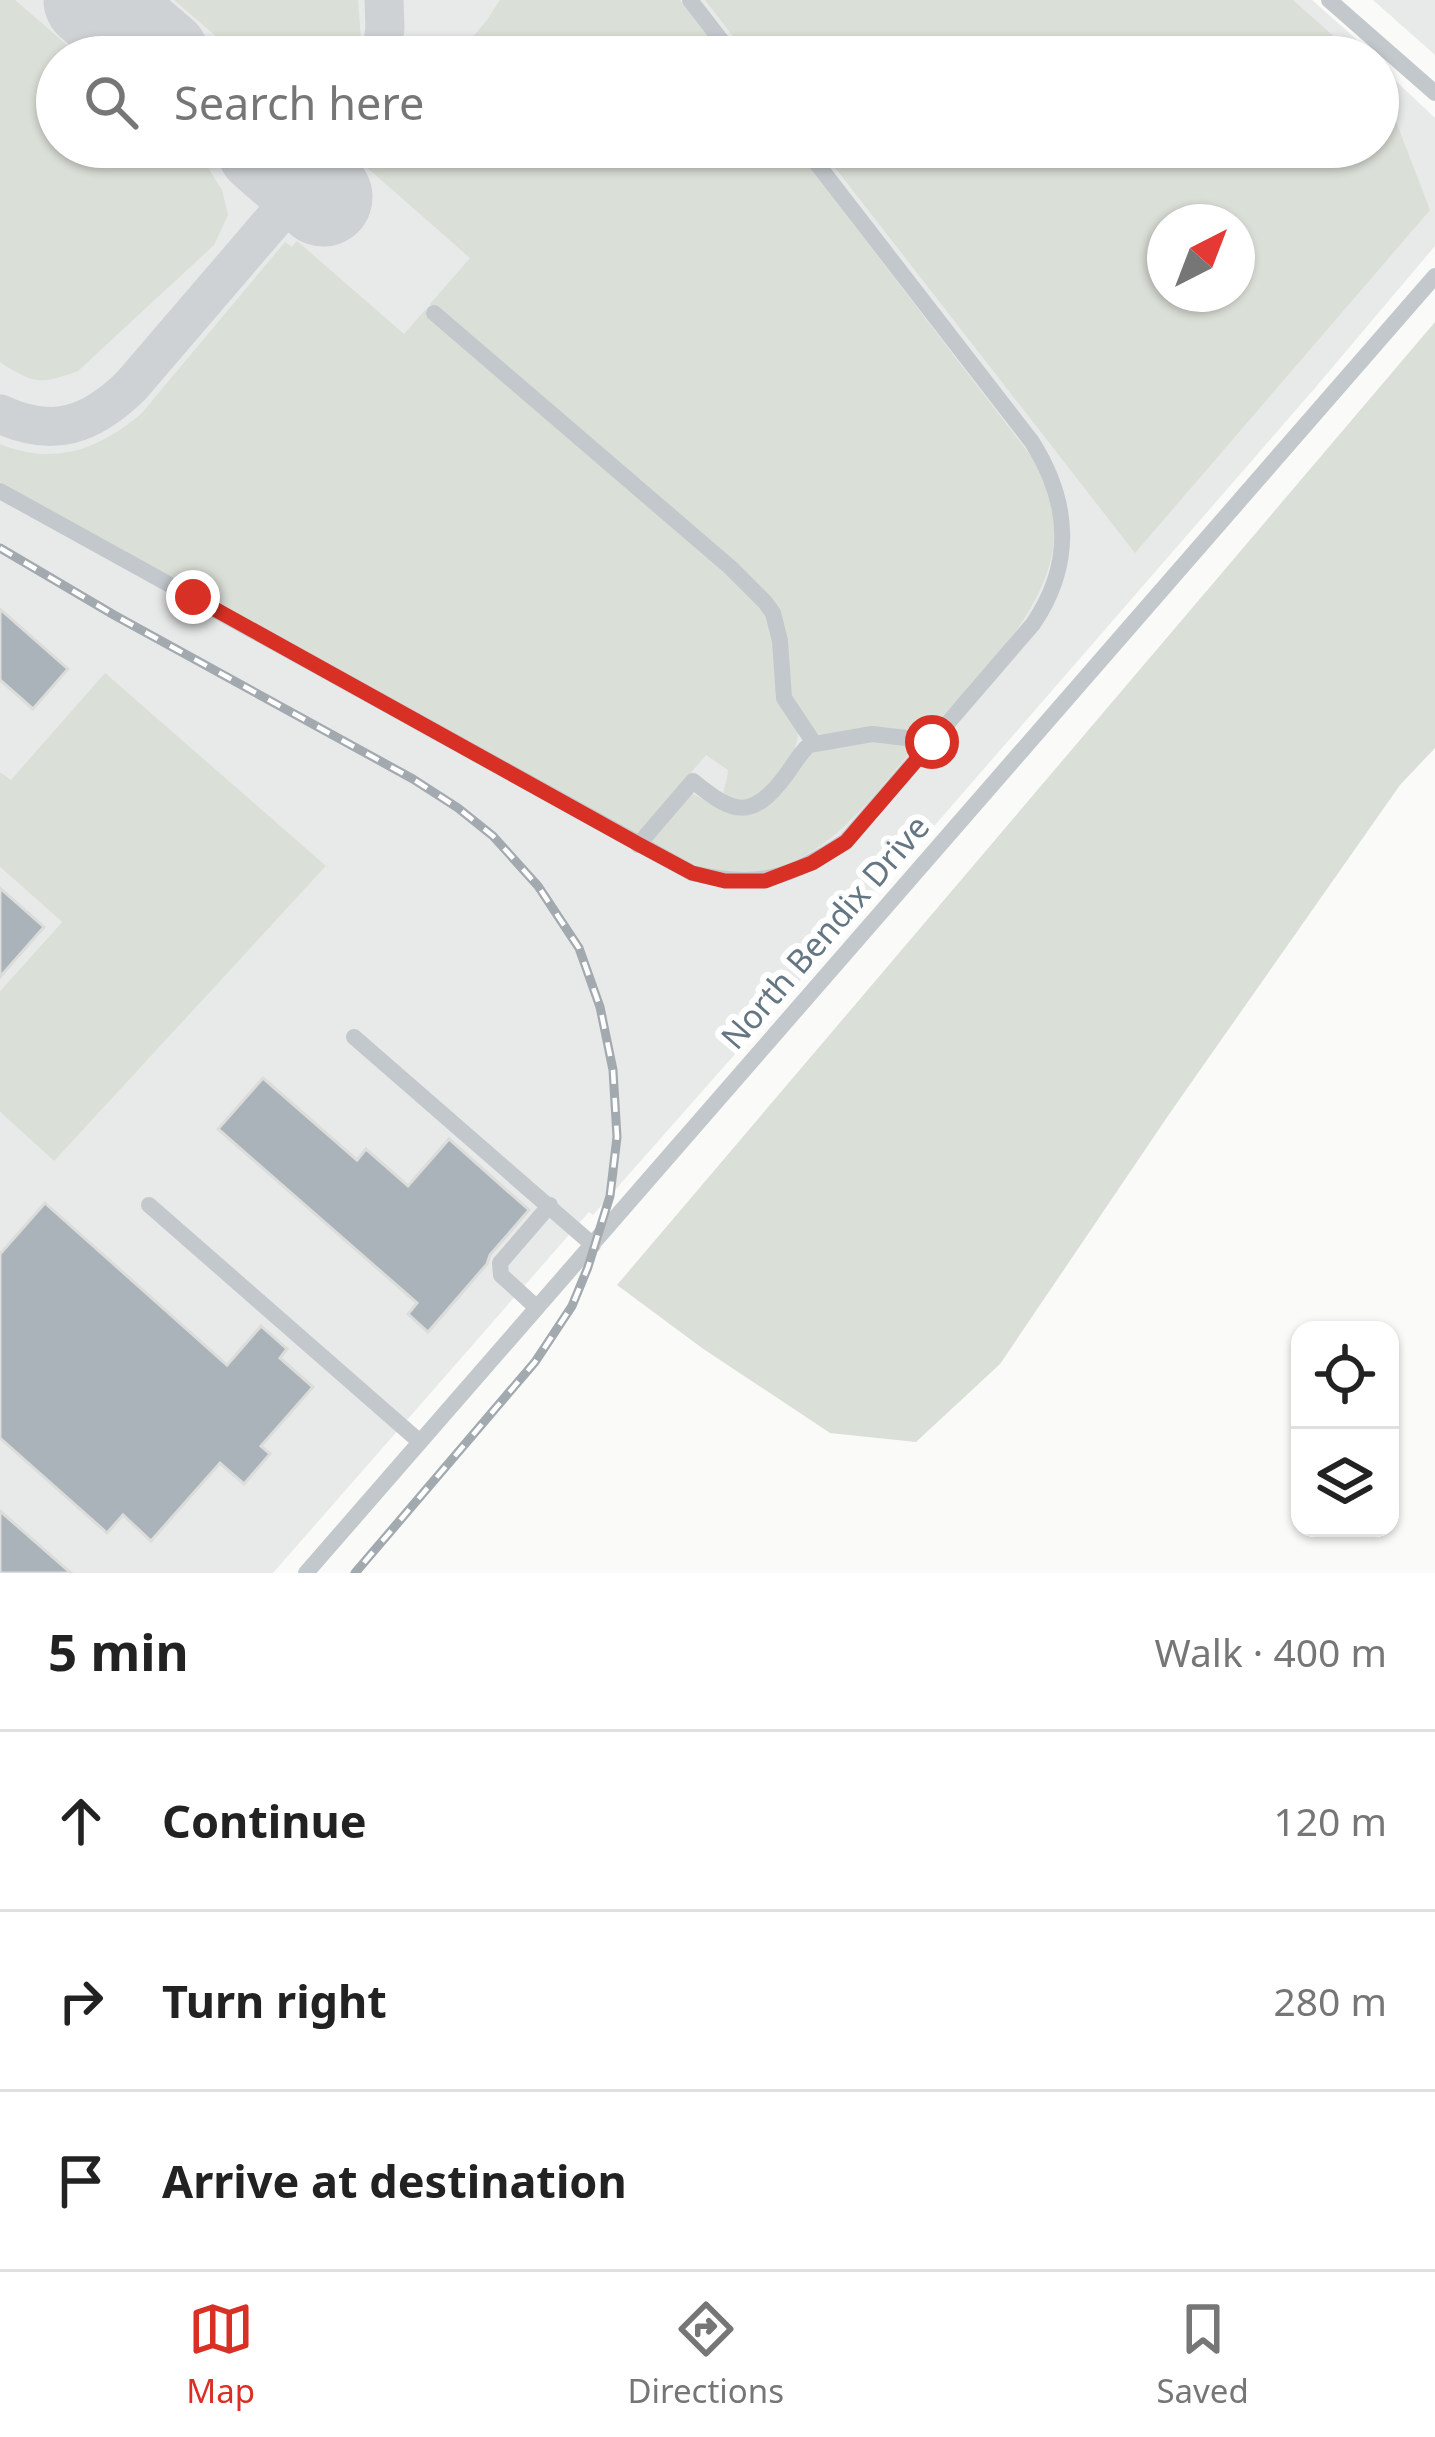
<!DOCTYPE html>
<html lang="en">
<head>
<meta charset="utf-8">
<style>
	:root { --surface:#fff; --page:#f6f6f6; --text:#222; --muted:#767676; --line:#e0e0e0; --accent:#d93025 }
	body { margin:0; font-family:"Noto Sans",sans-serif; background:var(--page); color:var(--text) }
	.controls { position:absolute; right:36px; bottom:36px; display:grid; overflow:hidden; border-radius:24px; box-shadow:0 3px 9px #0004 }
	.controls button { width:108px; height:108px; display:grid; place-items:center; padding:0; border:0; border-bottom:3px solid var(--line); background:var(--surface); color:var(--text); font:60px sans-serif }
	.compass { position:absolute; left:1147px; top:204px; width:108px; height:108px; border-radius:50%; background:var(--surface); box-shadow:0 3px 9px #0004; rotate:42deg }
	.stop { position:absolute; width:36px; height:36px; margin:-27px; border:9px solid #d93025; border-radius:50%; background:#fff }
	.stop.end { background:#d93025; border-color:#fff; box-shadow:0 3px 12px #0008 }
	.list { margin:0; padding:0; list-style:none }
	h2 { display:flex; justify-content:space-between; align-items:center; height:156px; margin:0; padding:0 48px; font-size:51px }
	h2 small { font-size:39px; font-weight:400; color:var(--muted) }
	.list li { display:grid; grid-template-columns:78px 1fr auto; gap:36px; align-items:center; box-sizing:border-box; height:180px; padding:0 48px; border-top:3px solid var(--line) }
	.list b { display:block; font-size:45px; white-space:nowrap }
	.list em { font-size:39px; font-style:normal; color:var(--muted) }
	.icon { flex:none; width:66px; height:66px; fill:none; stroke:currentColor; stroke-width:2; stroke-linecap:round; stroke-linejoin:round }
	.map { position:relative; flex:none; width:1435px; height:1573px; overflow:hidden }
	.search { position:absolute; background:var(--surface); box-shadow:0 3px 9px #0004; left:36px; right:36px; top:36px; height:132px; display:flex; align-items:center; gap:30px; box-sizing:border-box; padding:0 42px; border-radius:66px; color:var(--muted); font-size:45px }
	.sheet { height:696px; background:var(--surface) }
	nav { display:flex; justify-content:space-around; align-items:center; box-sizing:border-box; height:168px; border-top:3px solid var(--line); background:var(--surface); font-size:33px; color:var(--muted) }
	nav a { display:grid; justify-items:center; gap:6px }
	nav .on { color:var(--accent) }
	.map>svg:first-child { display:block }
	.built { fill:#e8e9e9; fill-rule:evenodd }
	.green { fill:#dadfd7; fill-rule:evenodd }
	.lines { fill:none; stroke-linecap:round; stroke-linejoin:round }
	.taxiway { stroke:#ced2d4; stroke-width:39 }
	.runway { stroke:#ced2d4; stroke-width:99 }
	.building { fill:#aab3b9; stroke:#dcdcda; stroke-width:3 }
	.minor { stroke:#c3c8cc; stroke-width:16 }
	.rail-casing { stroke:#a2aab0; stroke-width:9 }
	.rail { stroke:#fff; stroke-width:4.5; stroke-dasharray:14; stroke-linecap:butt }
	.route { stroke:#d93025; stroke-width:15 }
	.labels { text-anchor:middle; stroke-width:12; stroke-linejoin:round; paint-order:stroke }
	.street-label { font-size:33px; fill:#657683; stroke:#fff }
</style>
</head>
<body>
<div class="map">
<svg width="1435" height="1573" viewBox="0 0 1435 1573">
	<rect width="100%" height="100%" fill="#fafaf8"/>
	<!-- built -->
	<path class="built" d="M0 0H1312L1353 36 1372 57H57V147H1378V64L1435 118V246L1315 388 796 985 593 1215 589 1212 273 1573H0V1112L53 1160 326 866 10 781 0 772ZM1165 222H1237V294H1165Z
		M1373 0H1435V55Z
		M0 867 62 922 0 991Z"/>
	<!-- green -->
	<path class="green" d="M0 0H15L81 57H57V147H185L207 166 222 190 228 215 214 245 78 371C39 385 34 384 0 362Z
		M174 0H358L361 39 353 57H240Z
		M500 0H680L724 57H456L487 20Z
		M705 0H1293L1357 57H749Z
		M1378 75 1430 210 1135 553 819 147H1378ZM1165 222H1237V294H1165Z
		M378 147H794L1034 460C1040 474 1049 490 1052 504 1071 596 979 674 924 736L828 737 818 734 790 703 765 592 430 304 470 258 363 164Z
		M297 241 404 334 425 310 764 607 798 730C797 765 771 782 746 804L724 798C722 788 728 781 728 770L706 755 638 835 0 482V444C54 466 98 450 141 414L285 242 292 247Z
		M1435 322V748L1400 785 1172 1110 1000 1364 916 1442 830 1433 702 1348 617 1285Z
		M105 673 326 866 54 1161 0 1112V991L62 922 0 867V772L11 780Z
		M859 740 917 744C861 810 807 892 707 869 685 864 667 852 648 841L689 792 716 806 741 813 813 750Z"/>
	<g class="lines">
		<!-- taxiway -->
		<path class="taxiway" d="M381 57 385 28 384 0
			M0 414C53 439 91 425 131 386L306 182"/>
		<!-- runway -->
		<path class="runway" d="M93 0 160 57
			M266 147 323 197"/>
	</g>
	<!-- building -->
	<path class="building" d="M0 609 68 669 33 709 0 680Z
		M0 888 44 927 0 977Z
		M263 1078 357 1160 366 1149 408 1186 449 1139 529 1210 490 1255 487 1264 428 1332 408 1314 417 1303 218 1129Z
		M45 1203 227 1365 261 1326 287 1349 280 1358 313 1387 261 1446 270 1454 244 1484 220 1463 151 1541 123 1515 107 1533 0 1438V1254Z
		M0 1511 71 1573H0Z"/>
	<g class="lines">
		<!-- minor -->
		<path class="minor" d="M690 0 734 57
			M1329 0 1435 93
			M434 313 731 568 765 602 773 613 780 641 784 698 814 743
			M0 491 692 873C759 889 789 878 846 841L1033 624C1074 564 1070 502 1032 442L804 147
			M638 845 693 781C733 814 752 821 786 775 794 764 800 753 809 745L872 734 932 741
			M354 1037 593 1245
			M149 1205 420 1442
			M537 1308 501 1275 500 1263 550 1205
			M306 1573 1435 276"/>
		<!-- rail casing -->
		<g class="rail-casing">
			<path id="rail" d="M0 548 114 615 413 779 458 808 493 836 538 886 579 948 600 1007 613 1070 617 1137 610 1196 588 1267 572 1306 535 1362 355 1573"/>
		</g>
		<!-- rail -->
		<use href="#rail" class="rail"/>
	</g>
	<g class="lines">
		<!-- route -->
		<path class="route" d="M193 597 638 844 692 873 725 881H765L812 863 846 842 932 742"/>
	</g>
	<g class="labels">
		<!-- street labels -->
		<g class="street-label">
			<text transform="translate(825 932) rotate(-49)" y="12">North Bendix Drive</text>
		</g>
	</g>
</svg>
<div class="controls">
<button><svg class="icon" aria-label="locate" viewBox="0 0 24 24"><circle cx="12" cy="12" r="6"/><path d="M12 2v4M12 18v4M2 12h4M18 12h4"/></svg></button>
<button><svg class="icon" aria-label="layers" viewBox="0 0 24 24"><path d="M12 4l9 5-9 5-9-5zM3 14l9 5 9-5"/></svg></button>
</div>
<svg class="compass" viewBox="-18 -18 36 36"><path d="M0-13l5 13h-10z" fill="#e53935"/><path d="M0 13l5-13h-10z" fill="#767676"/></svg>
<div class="stop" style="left:932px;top:742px"></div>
<div class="stop end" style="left:193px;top:597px"></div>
<div class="search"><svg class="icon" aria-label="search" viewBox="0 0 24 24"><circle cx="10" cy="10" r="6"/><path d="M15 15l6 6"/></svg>Search here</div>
</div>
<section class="sheet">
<h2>5 min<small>Walk · 400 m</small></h2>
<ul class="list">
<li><svg class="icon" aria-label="ahead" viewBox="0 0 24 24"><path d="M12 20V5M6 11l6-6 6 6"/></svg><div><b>Continue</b></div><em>120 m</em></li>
<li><svg class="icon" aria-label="right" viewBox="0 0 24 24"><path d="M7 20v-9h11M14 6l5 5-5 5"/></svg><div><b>Turn right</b></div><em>280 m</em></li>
<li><svg class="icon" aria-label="arrive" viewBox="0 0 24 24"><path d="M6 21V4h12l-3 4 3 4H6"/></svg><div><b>Arrive at destination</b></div></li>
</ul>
</section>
<nav>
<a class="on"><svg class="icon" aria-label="map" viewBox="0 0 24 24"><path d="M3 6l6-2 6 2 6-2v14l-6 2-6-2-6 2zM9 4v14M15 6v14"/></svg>Map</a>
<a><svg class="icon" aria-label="directions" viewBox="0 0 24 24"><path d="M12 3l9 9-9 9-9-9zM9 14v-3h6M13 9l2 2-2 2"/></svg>Directions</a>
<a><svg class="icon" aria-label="saved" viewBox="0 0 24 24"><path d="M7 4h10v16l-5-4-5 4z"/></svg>Saved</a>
</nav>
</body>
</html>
